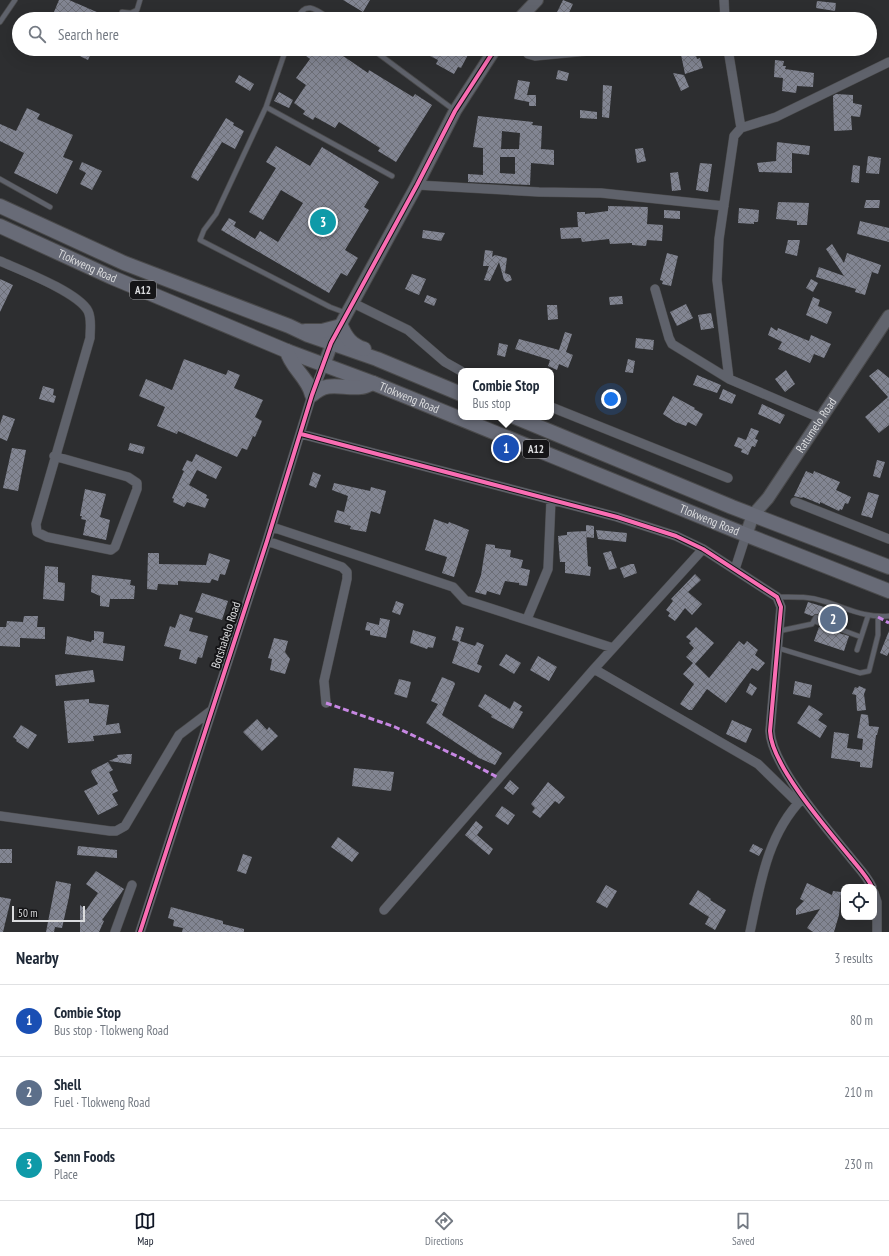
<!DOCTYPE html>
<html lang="en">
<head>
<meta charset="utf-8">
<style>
	:root { --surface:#fff; --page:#f6f6f7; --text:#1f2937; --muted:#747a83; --line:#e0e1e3; --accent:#111827 }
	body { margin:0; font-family:"PT Sans Narrow",sans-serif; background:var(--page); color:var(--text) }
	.controls { position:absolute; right:12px; bottom:12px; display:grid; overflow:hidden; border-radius:8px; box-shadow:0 4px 16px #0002 }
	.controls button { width:36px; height:36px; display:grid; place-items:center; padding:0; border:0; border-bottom:1px solid var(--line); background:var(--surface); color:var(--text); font:20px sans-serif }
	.scale { position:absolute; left:12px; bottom:10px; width:73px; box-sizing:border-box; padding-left:4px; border:2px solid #dbdcde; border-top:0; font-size:11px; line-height:14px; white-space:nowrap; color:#dbdcde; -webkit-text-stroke:3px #151517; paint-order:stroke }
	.you { position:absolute; left:611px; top:399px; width:14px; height:14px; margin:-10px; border:3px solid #fff; border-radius:50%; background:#1a73e8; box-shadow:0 0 0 6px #1a73e833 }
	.badge { display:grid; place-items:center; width:26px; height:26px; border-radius:50%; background:var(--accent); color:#fff; font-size:13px; font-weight:700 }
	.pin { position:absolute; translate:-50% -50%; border:2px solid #fff; box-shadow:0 1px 4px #0006 }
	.popup { position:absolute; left:458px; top:368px; width:96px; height:52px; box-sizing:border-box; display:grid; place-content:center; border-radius:8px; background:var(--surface); filter:drop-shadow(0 1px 3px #0005); font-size:13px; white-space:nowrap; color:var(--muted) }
	.popup b { font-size:15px; color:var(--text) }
	.popup::after { content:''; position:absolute; left:50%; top:100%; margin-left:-8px; border:8px solid transparent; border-top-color:var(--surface) }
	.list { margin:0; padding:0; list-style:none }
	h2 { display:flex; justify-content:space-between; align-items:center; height:52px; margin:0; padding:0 16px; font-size:17px }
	h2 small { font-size:13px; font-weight:400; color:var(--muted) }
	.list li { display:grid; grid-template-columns:26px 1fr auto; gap:12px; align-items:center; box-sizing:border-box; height:72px; padding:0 16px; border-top:1px solid var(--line) }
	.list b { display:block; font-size:15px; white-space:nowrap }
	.list p { margin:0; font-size:13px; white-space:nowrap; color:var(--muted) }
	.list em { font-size:13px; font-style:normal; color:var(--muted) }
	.icon { flex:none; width:22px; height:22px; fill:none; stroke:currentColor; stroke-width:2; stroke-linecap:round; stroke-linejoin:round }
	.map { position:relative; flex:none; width:889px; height:932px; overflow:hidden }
	.search { position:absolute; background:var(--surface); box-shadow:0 4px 16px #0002; left:12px; right:12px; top:12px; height:44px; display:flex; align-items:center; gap:10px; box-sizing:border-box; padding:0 14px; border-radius:22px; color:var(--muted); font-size:15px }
	.sheet { height:268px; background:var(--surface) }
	nav { display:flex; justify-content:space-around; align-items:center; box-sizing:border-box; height:56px; border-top:1px solid var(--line); background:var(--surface); font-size:11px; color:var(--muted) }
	nav a { display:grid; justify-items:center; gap:2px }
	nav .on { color:var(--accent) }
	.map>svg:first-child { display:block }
	.building { fill:url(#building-cross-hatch); fill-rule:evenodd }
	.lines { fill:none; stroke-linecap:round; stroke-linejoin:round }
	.lane-casing { stroke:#4a4a4b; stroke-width:6 }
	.street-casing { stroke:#4a4a4b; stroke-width:10 }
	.secondary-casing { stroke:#4a4a4b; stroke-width:14 }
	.primary-casing { stroke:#4a4a4b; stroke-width:16 }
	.lane { stroke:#5f626b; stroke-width:4.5 }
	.street { stroke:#5f626b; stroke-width:9 }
	.secondary { stroke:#61646d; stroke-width:12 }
	.primary { stroke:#686b77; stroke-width:14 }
	.quiet { stroke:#c787e3; stroke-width:3; stroke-dasharray:6 3; stroke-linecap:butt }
	.cycleway-casing { stroke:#151517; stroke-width:6 }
	.cycleway { stroke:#f96db3; stroke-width:4 }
	.labels { text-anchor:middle; stroke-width:4; stroke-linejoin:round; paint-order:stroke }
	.shield { fill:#151517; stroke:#a0a0a2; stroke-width:1 }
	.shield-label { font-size:11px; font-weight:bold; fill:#dbdcde }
	.street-label { font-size:12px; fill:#dbdcde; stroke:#151517 }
</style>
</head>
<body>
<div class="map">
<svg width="889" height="932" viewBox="0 0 889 932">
	<defs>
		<pattern id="building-cross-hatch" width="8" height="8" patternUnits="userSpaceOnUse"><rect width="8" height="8" fill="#828592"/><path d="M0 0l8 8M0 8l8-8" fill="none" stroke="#6c6e76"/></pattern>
	</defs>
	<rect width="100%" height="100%" fill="#2d2e30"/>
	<!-- building -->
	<path class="building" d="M59 0H69L113 19H51Z
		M343 0H370L363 12Z
		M563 0 573 4 567 17 557 12Z
		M817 1 836 3 835 11 816 8Z
		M65 49H93L88 60Z
		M297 49H333L368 73 369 70 413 97 415 94 432 105 396 162 378 151 380 148 339 122 335 128 315 117 313 120 303 114 305 111 294 103 306 85 296 78 310 59Z
		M416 49H471L461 68 458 67 454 74 436 64 438 60Z
		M685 49H694L697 59 700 58 703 68 685 74 680 50Z
		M775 60 784 61 783 66H786L785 69 814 73 813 87 797 86 796 93 782 91 783 78 774 77Z
		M558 70 569 73 567 81 556 79Z
		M673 73 684 75 689 87 681 91Z
		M239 75 254 84 250 91 235 82Z
		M518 80 530 82 527 95H536V106H529V102L514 99Z
		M603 85 612 86 609 118 602 117Z
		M279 92 293 100 289 108 274 101Z
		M836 94 853 95V103L862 105 860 117 851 116 852 130 834 131 833 96Z
		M27 108 40 114 37 119 73 135 63 157 73 161 57 194 14 173 24 153 0 141V124L16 131Z
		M580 110 597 112V119L580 118Z
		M478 116 533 122 532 125 542 126 541 149 554 150V165L531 163 530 185 468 182V174L483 175V148L473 147ZM502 131 520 133 519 149H501ZM500 157H515V174L500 173Z
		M226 118 234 123 233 125 244 131 235 149 222 142 198 181 191 177 194 170Z
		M777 142 810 146 809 155 792 153V173L759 172 757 163 776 161Z
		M276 146 310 166 322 147 379 182 364 207 369 210 345 250 358 258 347 276 341 273 329 293 221 230 229 218 236 222 234 226 255 239 260 231 278 242 303 203 281 190 263 220 249 212 276 168 266 162Z
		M643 148 646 161 637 163 635 149Z
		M868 156 881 158 879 174 866 173Z
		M82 162 102 171 92 190 80 184 86 173 79 169Z
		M700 163 712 164 708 192 696 190Z
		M853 165 860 166 859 183 851 182Z
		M678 172 681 190 672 191 670 173Z
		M866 200H880L879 208H864Z
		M778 202 809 203 807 225H797V221L776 219Z
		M608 206 648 207 647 224 663 225 662 241 647 240 646 246 632 245V243L610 244 609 239 582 242 581 238 561 239 560 228 578 227 577 212H585V214L608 211Z
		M739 208 759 210 758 222H754V224L738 223Z
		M664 210 680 211V219L664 218Z
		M860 221 889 228V242L857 234Z
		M423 230 445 233 441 241 422 238Z
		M788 240H800L797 256 785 253Z
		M832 244 844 263 847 253 881 265 878 274 872 272 865 295 855 292 856 289 816 277 819 267 844 276 826 249Z
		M485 250 493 251 492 257 495 255 507 258 505 273 510 275 512 280 507 282 504 280 499 262 490 281 484 280 489 266H483Z
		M667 253 678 256 671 286 662 284 663 281 660 280Z
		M412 274 426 279 419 295 405 289Z
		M0 279 13 285 0 312Z
		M811 279 818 283 813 292 806 288Z
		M427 295 437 299 434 306 424 302Z
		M622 296 623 304 610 305 609 297Z
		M813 297 820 300 818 306 832 312 827 324 806 315Z
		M686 304 693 318 677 326 670 312Z
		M547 305H557L558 319 548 320Z
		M711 313 714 328 701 330 698 315Z
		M771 327 777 331 778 328 809 341 811 335 831 344 824 358 814 354 810 363 778 349 782 342 768 335Z
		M565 332 572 334 566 352 573 355 568 368 559 364 557 370 548 366 550 360 515 349 519 339 559 350Z
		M636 338 654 340 653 350 635 348Z
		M499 343 508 345 505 357 497 355Z
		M184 359 226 375 228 370 240 375 234 388 263 400 255 417 262 421 255 437 253 436 247 450 242 448 237 457 178 431 177 434 157 426 165 407 139 396 146 379 172 390Z
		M628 359 635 361 633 373 625 372Z
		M878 369 889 378V425L879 433 865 417 888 397 869 376Z
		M786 370 795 384 785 392 775 379Z
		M697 375 721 385 717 393 693 385Z
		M43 386 54 389 53 395 56 396 54 403 39 399Z
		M723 389 736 395 732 404 719 399Z
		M673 396 695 408 694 409 703 414 696 426 688 422 686 426 675 422 663 414Z
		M762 404 785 415 780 424 758 414Z
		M3 415 15 419 7 441 0 438V424Z
		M751 428 759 431 755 439 758 440 755 447 752 446 748 455 741 452 742 449 734 446 738 437 746 440Z
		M130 443 145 447 143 454 128 450Z
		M12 448 26 450 18 491 3 488Z
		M196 454 222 467 216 479 197 470 189 485 207 495 206 498 209 499 205 508 187 502 184 507 173 502 174 499 172 498 184 471 182 470 187 460 192 462Z
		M877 460 885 462 880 478 873 476Z
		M806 471 813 474 814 471 840 482 836 490 851 497 848 504 845 503 842 510 840 509 839 511 820 502V504L803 497 802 498 794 496Z
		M313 472 321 475 316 488 309 485Z
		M334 483 370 491 371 487 386 491 380 514 371 511 366 532 350 529 351 526 334 522 337 510 344 512 348 496 332 490Z
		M85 489 106 494 100 517 110 520 106 540 83 535 86 520 81 519 82 516H80Z
		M868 492 879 495 872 518 861 515Z
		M434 519 448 524 449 522 469 530 454 577 442 573 447 557 425 550Z
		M586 525 594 526V538L586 537Z
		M596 530 627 533 626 542 598 539Z
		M586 531 588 566 591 567 590 576 565 573V562H560L558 536 567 535V532Z
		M486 544 495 545V548L511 550 510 557 523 560 521 568 530 570 527 586 519 585V583L505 581 500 595 487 591 486 595 475 592 481 575Z
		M611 551 617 568 609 570 603 553Z
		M148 553H159V564L206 565 209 553 230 560 225 575 220 574 218 581 212 579 210 583 178 581V585L158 584 157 590 147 589Z
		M631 564H634L637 573 624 578 620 568Z
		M45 566 58 567V582L65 583 64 601 43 599Z
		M695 574 701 580 688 592 702 604 692 615 685 608 675 621 668 616 670 613 666 610 673 601 671 599Z
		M92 575 131 580 130 585 135 586 134 599H110L109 607 100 606V596L91 592Z
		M202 593 228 601 222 620 195 612Z
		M396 601 404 604 400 615 392 612Z
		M808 602 847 614 843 626 838 629 839 633 849 636 844 651 814 641 819 627 826 629 829 625 819 618 818 614 812 616 804 613Z
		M180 614 193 618 189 631 208 636 202 658 198 657 196 664 179 659 181 650 164 646 170 626 175 628Z
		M24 616H38L37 627H45V639L20 638V647L0 646V627H6L7 621 23 622Z
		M380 618 390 620 386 638 370 635V631L365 630 367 622 379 625Z
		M456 626 464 628 460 641 475 646 477 642 484 645 477 664 482 666 479 673 452 663 459 642 452 640Z
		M696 627 714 643 695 664 709 678 739 641 744 645 747 641 758 650 755 655 765 663 758 671 752 668 726 703 707 689 692 710H689L680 704 694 684 683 674 693 663 686 657 694 648 689 643 691 641 686 637Z
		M413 630 436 637 433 648 428 647 427 649 410 643Z
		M94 631 104 632 103 643 125 646 123 661 65 654 67 636 91 642 92 640H94Z
		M889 631V652L887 656 880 653Z
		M274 638 288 641 285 652 290 659 285 674 270 670 272 659 268 658Z
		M506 654 521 663 514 674 499 665Z
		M538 656 557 667 549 681 530 670Z
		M93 670 95 682 56 686 55 675Z
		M442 677 454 682 455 684 442 715 502 753 495 765 479 758 426 723 438 704 431 701Z
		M399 679 411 682 407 698 394 694Z
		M795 681 812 685 810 698 793 694Z
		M750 683 757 688 752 696 746 692Z
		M859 686 866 689 864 694 866 710 857 711 856 695 852 694 855 687 858 688Z
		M485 694 510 709 514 701 522 706 519 710 523 712 513 729 491 717 492 715 478 706Z
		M89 699V703L109 705 106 725 119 723 121 733 93 736 94 741 68 743 64 701Z
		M809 705 823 714 818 720 827 726 820 738 797 723Z
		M861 714 868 715 869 726 879 727 877 735H876L872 768 860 767V762L831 758 834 732 849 734 847 748 862 750 863 739 857 738Z
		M257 719 267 730 269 727 278 736 262 751 243 732Z
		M732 720 752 729 746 743 726 734Z
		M21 725 37 735 28 749 16 741 17 740 13 737Z
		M127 754H132L131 764 109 761 118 757 117 755Z
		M108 762 113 770 109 772 118 791 112 794 118 805 98 815 84 791 98 784 91 772 92 770Z
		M354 768 394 772 391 791 352 786Z
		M510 780 519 788 513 795 504 788Z
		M548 782 565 797 559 804 555 801 540 818 532 812 535 808 531 804Z
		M502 806 515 815 508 825 495 816Z
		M476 821 483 827 477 835 493 849 489 855 465 835Z
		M338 837 359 853 352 862 331 847Z
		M753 844 763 849 759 856 749 851Z
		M78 846 117 850V858L77 855Z
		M0 849H12V863H0Z
		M243 854 252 857 246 874 237 871Z
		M96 871 124 889 102 920 104 921 99 932H80V905L86 910 98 893 86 884Z
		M56 881 71 884 69 897 62 928 55 927 54 932H46Z
		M807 883 832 895 833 891 841 892 839 915 834 932H813L807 928 820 909 796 915V909L804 901 800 899Z
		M606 885 617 891 607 908 596 902Z
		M698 890 711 899 710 900 726 910 715 930 705 924 709 917 689 904Z
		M0 897 11 899 3 932H0Z
		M171 907 223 921V924L244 929V932H182L183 928 173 926 174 920 168 918Z"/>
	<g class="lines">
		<!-- lane casing -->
		<g class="lane-casing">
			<path id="lane" d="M122 12 131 13 137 10 140 0
				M297 19C305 0 316 9 330 19
				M0 22 15 0
				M286 49 266 107 216 214 204 230 200 240 330 307 346 313
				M372 49 454 110
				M266 107 392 176
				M0 179 50 207
				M777 597C792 597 808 596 823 601 847 608 864 618 889 616
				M814 621 825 625
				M842 630 861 637
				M779 631 812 624 816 617
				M778 648 860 673 869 671 878 635V617
				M857 650 868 616"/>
		</g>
		<!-- street casing -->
		<g class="street-casing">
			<path id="street" d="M724 0 725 19
				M524 49 528 54 535 56 607 49
				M728 49 741 128
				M417 185 539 192 601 193 724 206
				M0 261C20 270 78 292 88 311 92 319 90 329 90 338L36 524 37 532 47 537 111 550 115 547 137 489V483L128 477 54 456
				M655 289 669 338 672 344 729 379
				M353 303 408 330 445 362 461 371
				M551 407 728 478
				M820 418 729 379 717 280 719 239 734 136 741 128 776 117 889 62
				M301 434 617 517 676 536 703 549 777 597 781 607 770 731C771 765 828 830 850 857 857 866 867 876 872 887
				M795 502 889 539
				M272 527 453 587 465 600 613 648
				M267 541 342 567 347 572V579L324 681 326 703
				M735 569 746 535
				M527 619 548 569 551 500
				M594 669 758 764 798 803
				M0 816 110 831H116L125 826 179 735 212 710
				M874 893 877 902V932
				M384 910 594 669 703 549
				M115 932 132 885
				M140 932 267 541 312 395 324 365
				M750 932C760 885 767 835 802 799"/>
		</g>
		<!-- secondary casing -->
		<g class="secondary-casing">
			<g id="secondary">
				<path d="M519 19 537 0"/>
				<path d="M324 365 335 335 417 185 455 111 495 49"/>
				<path id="s1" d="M746 535 753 515 768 498 889 316"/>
			</g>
		</g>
		<!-- primary casing -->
		<g class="primary-casing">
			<g id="primary">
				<path d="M0 206 124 263 289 326 308 335 377 359 461 394"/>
				<path id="s2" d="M0 226 111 277 287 351 373 383 734 530 889 591"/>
				<path d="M305 331H322L341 326C346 338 352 345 364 349"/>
				<path d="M287 351C291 368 308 377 312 395 328 380 342 389 361 387 365 387 369 384 373 383"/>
				<path d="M515 417 732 507 889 567"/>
			</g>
		</g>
		<!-- lane -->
		<use href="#lane" class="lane"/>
		<!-- street -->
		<use href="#street" class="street"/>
		<!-- secondary -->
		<use href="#secondary" class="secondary"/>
		<!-- primary -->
		<use href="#primary" class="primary"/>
		<!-- quiet -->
		<path class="quiet" d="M878 617 889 623
			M326 703 395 727 461 758 499 778"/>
		<!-- cycleway casing -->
		<g class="cycleway-casing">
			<path id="cycleway" d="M301 434 617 517 676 536 703 549 777 597 781 607 770 731C771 765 828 830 850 857 857 866 867 876 872 887
				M140 932 267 541 312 395 331 343 417 185 455 111 495 49"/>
		</g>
		<!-- cycleway -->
		<use href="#cycleway" class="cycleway"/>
	</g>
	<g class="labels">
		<!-- shield labels -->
		<g class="shield">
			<rect x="130" y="281" width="26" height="18" rx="3"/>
			<rect x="523" y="440" width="26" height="18" rx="3"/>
		</g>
		<g class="shield-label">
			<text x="143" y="294">A12</text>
			<text x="536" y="453">A12</text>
		</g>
		<!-- street labels -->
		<g class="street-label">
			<text dy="4" stroke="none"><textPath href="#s2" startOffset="96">Tlokweng Road</textPath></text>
			<text dy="4" stroke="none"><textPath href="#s2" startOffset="444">Tlokweng Road</textPath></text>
			<text dy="4" stroke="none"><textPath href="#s1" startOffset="131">Ratumelo Road</textPath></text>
			<text dy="4" stroke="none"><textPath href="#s2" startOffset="768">Tlokweng Road</textPath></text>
			<text transform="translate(226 635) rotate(-72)" y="4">Botshabelo Road</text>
		</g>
	</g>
</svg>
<div class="controls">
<button><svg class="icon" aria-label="locate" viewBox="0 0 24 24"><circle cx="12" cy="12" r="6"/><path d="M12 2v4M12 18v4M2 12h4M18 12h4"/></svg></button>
</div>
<div class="scale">50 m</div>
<div class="you"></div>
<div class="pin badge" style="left:506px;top:448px;background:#1a4fb4">1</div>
<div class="popup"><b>Combie Stop</b>Bus stop</div>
<div class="pin badge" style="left:833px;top:619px;background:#5c6f8a">2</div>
<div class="pin badge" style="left:323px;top:222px;background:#0f9aa8">3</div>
<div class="search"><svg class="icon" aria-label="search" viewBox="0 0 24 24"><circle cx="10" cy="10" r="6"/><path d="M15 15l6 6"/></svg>Search here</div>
</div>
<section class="sheet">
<h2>Nearby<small>3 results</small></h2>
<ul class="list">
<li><span class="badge" style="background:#1a4fb4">1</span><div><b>Combie Stop</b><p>Bus stop · Tlokweng Road</p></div><em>80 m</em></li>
<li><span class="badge" style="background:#5c6f8a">2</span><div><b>Shell</b><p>Fuel · Tlokweng Road</p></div><em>210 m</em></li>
<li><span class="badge" style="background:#0f9aa8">3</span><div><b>Senn Foods</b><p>Place</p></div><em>230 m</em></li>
</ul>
</section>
<nav>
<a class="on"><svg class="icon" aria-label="map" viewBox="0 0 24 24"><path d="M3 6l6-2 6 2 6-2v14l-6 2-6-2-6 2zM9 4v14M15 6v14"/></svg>Map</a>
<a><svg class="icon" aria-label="directions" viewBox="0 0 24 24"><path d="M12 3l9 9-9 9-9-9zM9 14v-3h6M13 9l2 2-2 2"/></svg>Directions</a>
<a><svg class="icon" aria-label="saved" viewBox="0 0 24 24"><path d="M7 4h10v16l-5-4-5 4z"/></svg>Saved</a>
</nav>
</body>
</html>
